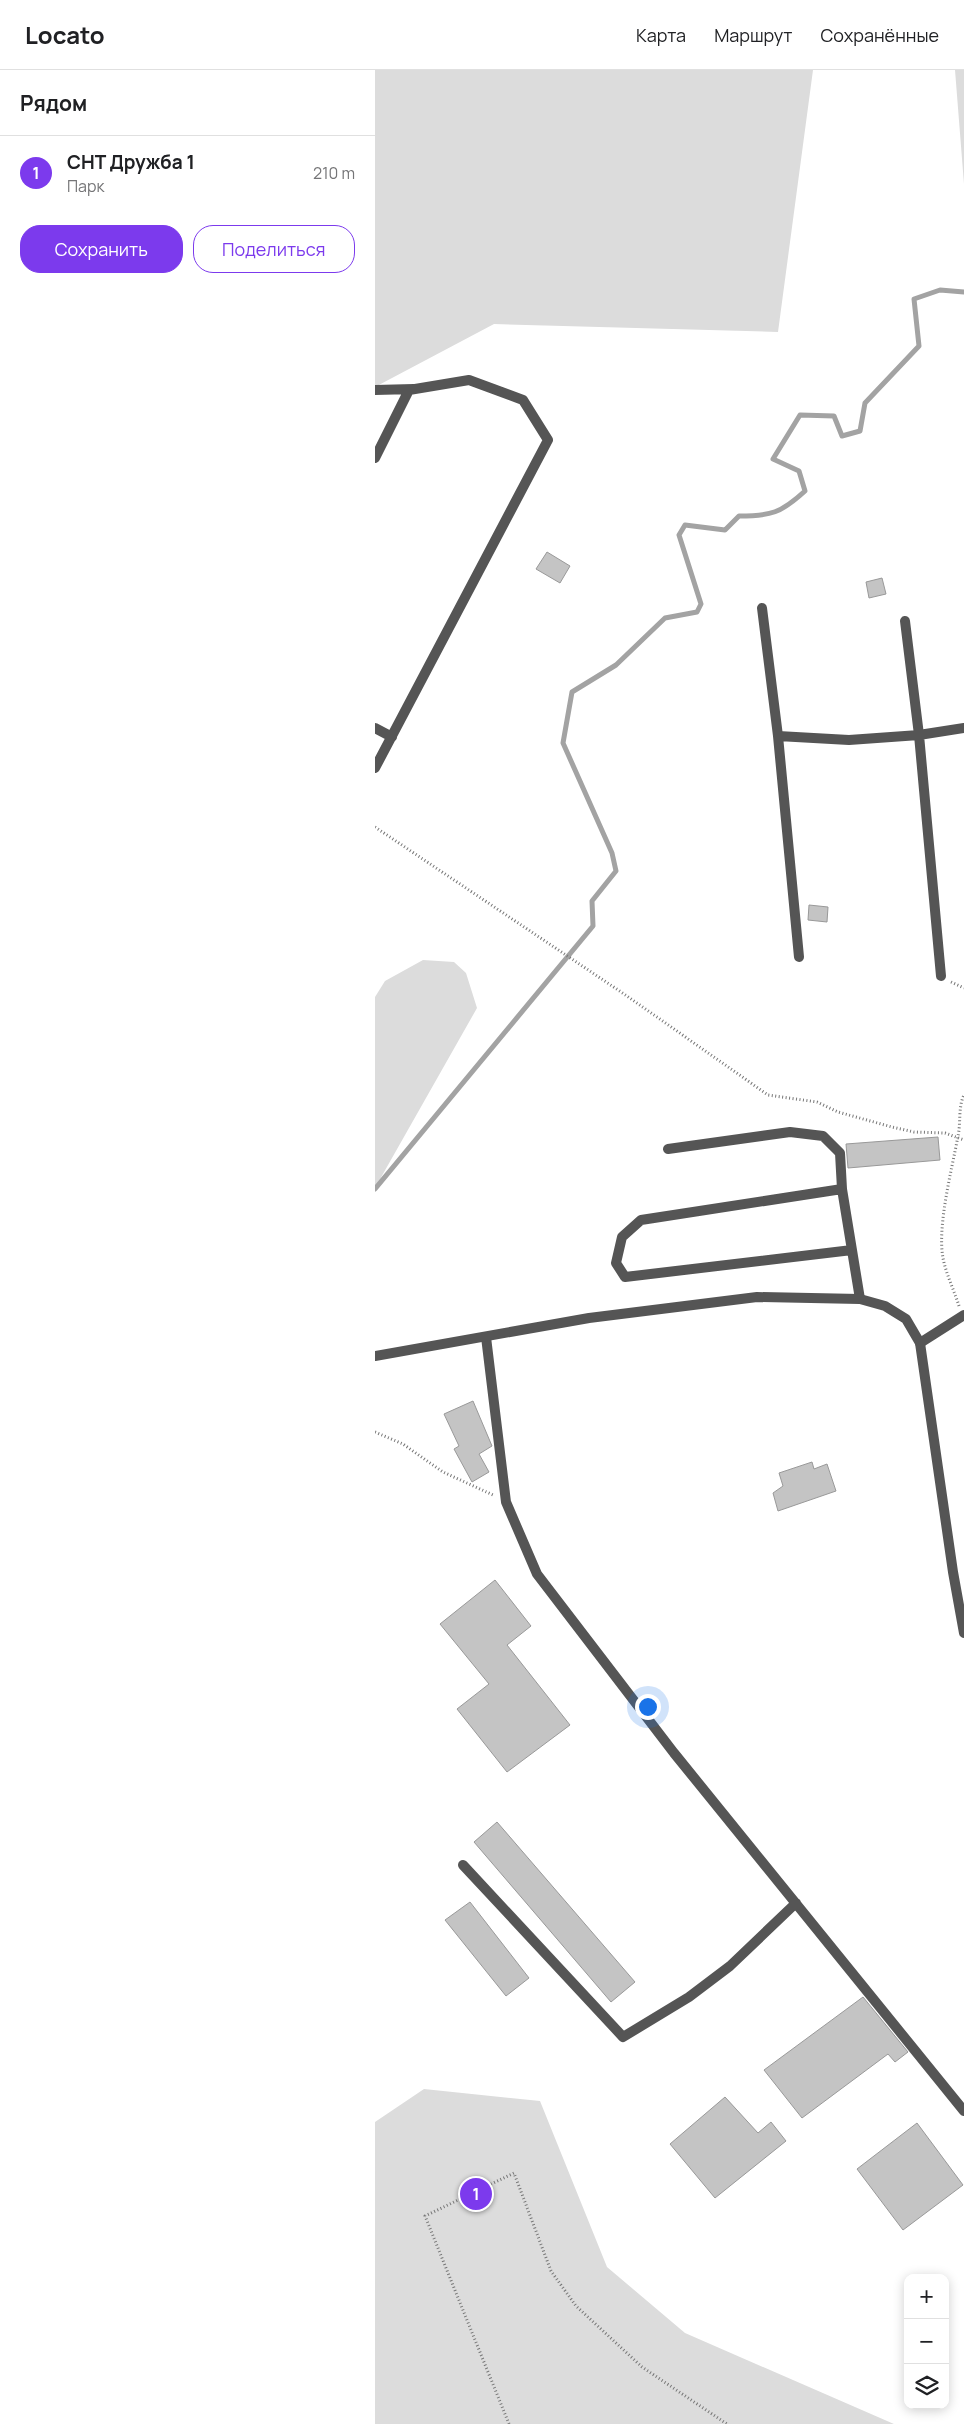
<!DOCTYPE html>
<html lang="ru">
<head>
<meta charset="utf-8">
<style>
	:root { --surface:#fff; --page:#f6f6f6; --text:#202124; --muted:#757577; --line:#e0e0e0; --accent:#7c3aed }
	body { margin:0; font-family:Manrope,sans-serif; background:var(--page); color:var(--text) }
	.controls { position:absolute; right:15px; bottom:15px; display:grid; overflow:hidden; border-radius:10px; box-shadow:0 2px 12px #0003 }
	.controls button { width:45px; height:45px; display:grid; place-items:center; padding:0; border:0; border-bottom:1px solid var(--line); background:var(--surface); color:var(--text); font:25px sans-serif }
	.you { position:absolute; left:272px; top:1636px; width:18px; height:18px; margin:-12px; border:4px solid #fff; border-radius:50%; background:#1a73e8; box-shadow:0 0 0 8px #1a73e833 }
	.badge { display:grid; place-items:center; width:32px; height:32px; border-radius:50%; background:var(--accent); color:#fff; font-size:16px; font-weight:700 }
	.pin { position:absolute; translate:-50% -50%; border:2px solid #fff; box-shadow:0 1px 5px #0006 }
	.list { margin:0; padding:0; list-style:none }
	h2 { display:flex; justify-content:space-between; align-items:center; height:65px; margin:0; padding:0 20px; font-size:21px }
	h2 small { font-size:16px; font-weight:400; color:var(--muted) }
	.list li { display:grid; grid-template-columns:32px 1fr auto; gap:15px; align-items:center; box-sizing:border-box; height:75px; padding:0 20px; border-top:1px solid var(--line) }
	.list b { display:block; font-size:19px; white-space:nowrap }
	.list p { margin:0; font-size:16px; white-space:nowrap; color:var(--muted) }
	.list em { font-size:16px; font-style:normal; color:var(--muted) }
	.actions { display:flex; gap:10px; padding:15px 20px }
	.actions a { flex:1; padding:11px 0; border:1px solid var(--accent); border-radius:20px; text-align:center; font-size:18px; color:var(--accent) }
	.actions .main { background:var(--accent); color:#fff }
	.icon { flex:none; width:28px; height:28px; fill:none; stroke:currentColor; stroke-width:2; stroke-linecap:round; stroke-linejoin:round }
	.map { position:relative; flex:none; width:589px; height:2354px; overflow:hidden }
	header { display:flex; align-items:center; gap:30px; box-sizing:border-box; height:70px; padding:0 25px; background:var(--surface); border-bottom:1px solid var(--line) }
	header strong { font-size:24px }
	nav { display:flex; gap:28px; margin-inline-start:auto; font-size:18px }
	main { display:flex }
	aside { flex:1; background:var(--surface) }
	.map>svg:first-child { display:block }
	.green { fill:#dcdcdc }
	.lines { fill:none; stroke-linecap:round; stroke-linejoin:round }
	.stream { stroke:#a3a3a3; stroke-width:5 }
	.building { fill:#c4c4c4; stroke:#999 }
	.path { stroke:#777; stroke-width:3; stroke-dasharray:1 2.5; stroke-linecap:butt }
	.lane { stroke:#555; stroke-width:10 }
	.street { stroke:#555; stroke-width:10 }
</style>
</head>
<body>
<header>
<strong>Locato</strong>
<nav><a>Карта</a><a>Маршрут</a><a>Сохранённые</a></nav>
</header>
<main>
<aside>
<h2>Рядом<small></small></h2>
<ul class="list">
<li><span class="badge">1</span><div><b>СНТ Дружба 1</b><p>Парк</p></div><em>210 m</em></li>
</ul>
<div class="actions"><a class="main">Сохранить</a><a>Поделиться</a></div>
</aside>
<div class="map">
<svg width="589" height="2354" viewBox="0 0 589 2354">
	<rect width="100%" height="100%" fill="#fff"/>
	<!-- green -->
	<path class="green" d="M0 0H438L403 262 119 254 0 317Z
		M580 0H589V114Z
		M48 890 79 892 91 903 102 938 0 1118V927L10 911Z
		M49 2019 165 2031 232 2197 310 2263 519 2354H0V2052Z"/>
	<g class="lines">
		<!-- stream -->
		<path class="stream" d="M0 1119 218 856 217 831 241 801 237 783 188 673 197 622 241 595 290 548 322 542 326 534 304 465 310 455 350 460 364 446C396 446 406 443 430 421L424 401 398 389 425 345 459 346 467 366 485 361 490 333 544 276 539 229 565 220 589 222"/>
	</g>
	<!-- building -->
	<path class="building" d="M172 482 195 496 185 513 161 499Z
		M507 508 511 524 494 528 491 512Z
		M434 835 453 837 452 852 433 850Z
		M563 1067 565 1090 473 1098 471 1074Z
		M98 1331 117 1376 104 1384 114 1402 97 1412 79 1379 84 1376 69 1344Z
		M437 1392 439 1399 452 1394 461 1421 403 1441 398 1423 408 1416 404 1403Z
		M120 1510 156 1556 132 1575 195 1655 132 1702 82 1639 114 1614 65 1554Z
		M122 1752 260 1912 236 1932 99 1772Z
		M95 1832 154 1908 131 1926 70 1850Z
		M488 1927 533 1982 520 1992 513 1984 427 2048 389 2000Z
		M350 2027 383 2063 396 2052 411 2071 340 2128 295 2074Z
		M542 2053 588 2115 528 2160 482 2099Z"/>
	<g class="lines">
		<!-- path -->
		<path class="path" d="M0 757 252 926 393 1025 442 1032 463 1042 517 1057 539 1062 570 1063 589 1070
			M576 912 589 918
			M584 1236C579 1220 571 1204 568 1188 562 1156 577 1099 583 1066 586 1053 583 1037 589 1025
			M0 1362 28 1374 68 1402 118 1425
			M134 2354 50 2146 139 2103 176 2201 201 2236 267 2297 352 2354"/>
		<!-- lane -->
		<path class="lane" d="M0 320 39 319
			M0 388 34 320 94 310 148 330 173 370 0 698
			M387 538 403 666 474 670 544 665 589 658
			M530 551 544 665 566 906
			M0 658 17 667
			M403 666 424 887
			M293 1079 415 1062 448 1066 465 1083 467 1119
			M477 1180 250 1207 241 1193 247 1167 266 1150 467 1119 485 1229
			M111 1267 131 1432 162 1504 299 1683 589 2041
			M545 1273 589 1245
			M88 1795 248 1967 314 1927 355 1896 421 1833"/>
		<!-- street -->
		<path class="street" d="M0 1286 214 1248 382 1227 485 1229 510 1236 531 1249 545 1273 578 1502 589 1563"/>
	</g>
</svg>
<div class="controls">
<button>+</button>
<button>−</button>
<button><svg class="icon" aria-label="layers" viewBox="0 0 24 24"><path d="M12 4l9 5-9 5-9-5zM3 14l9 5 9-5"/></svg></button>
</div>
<div class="you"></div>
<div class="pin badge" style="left:101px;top:2124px">1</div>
</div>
</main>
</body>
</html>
